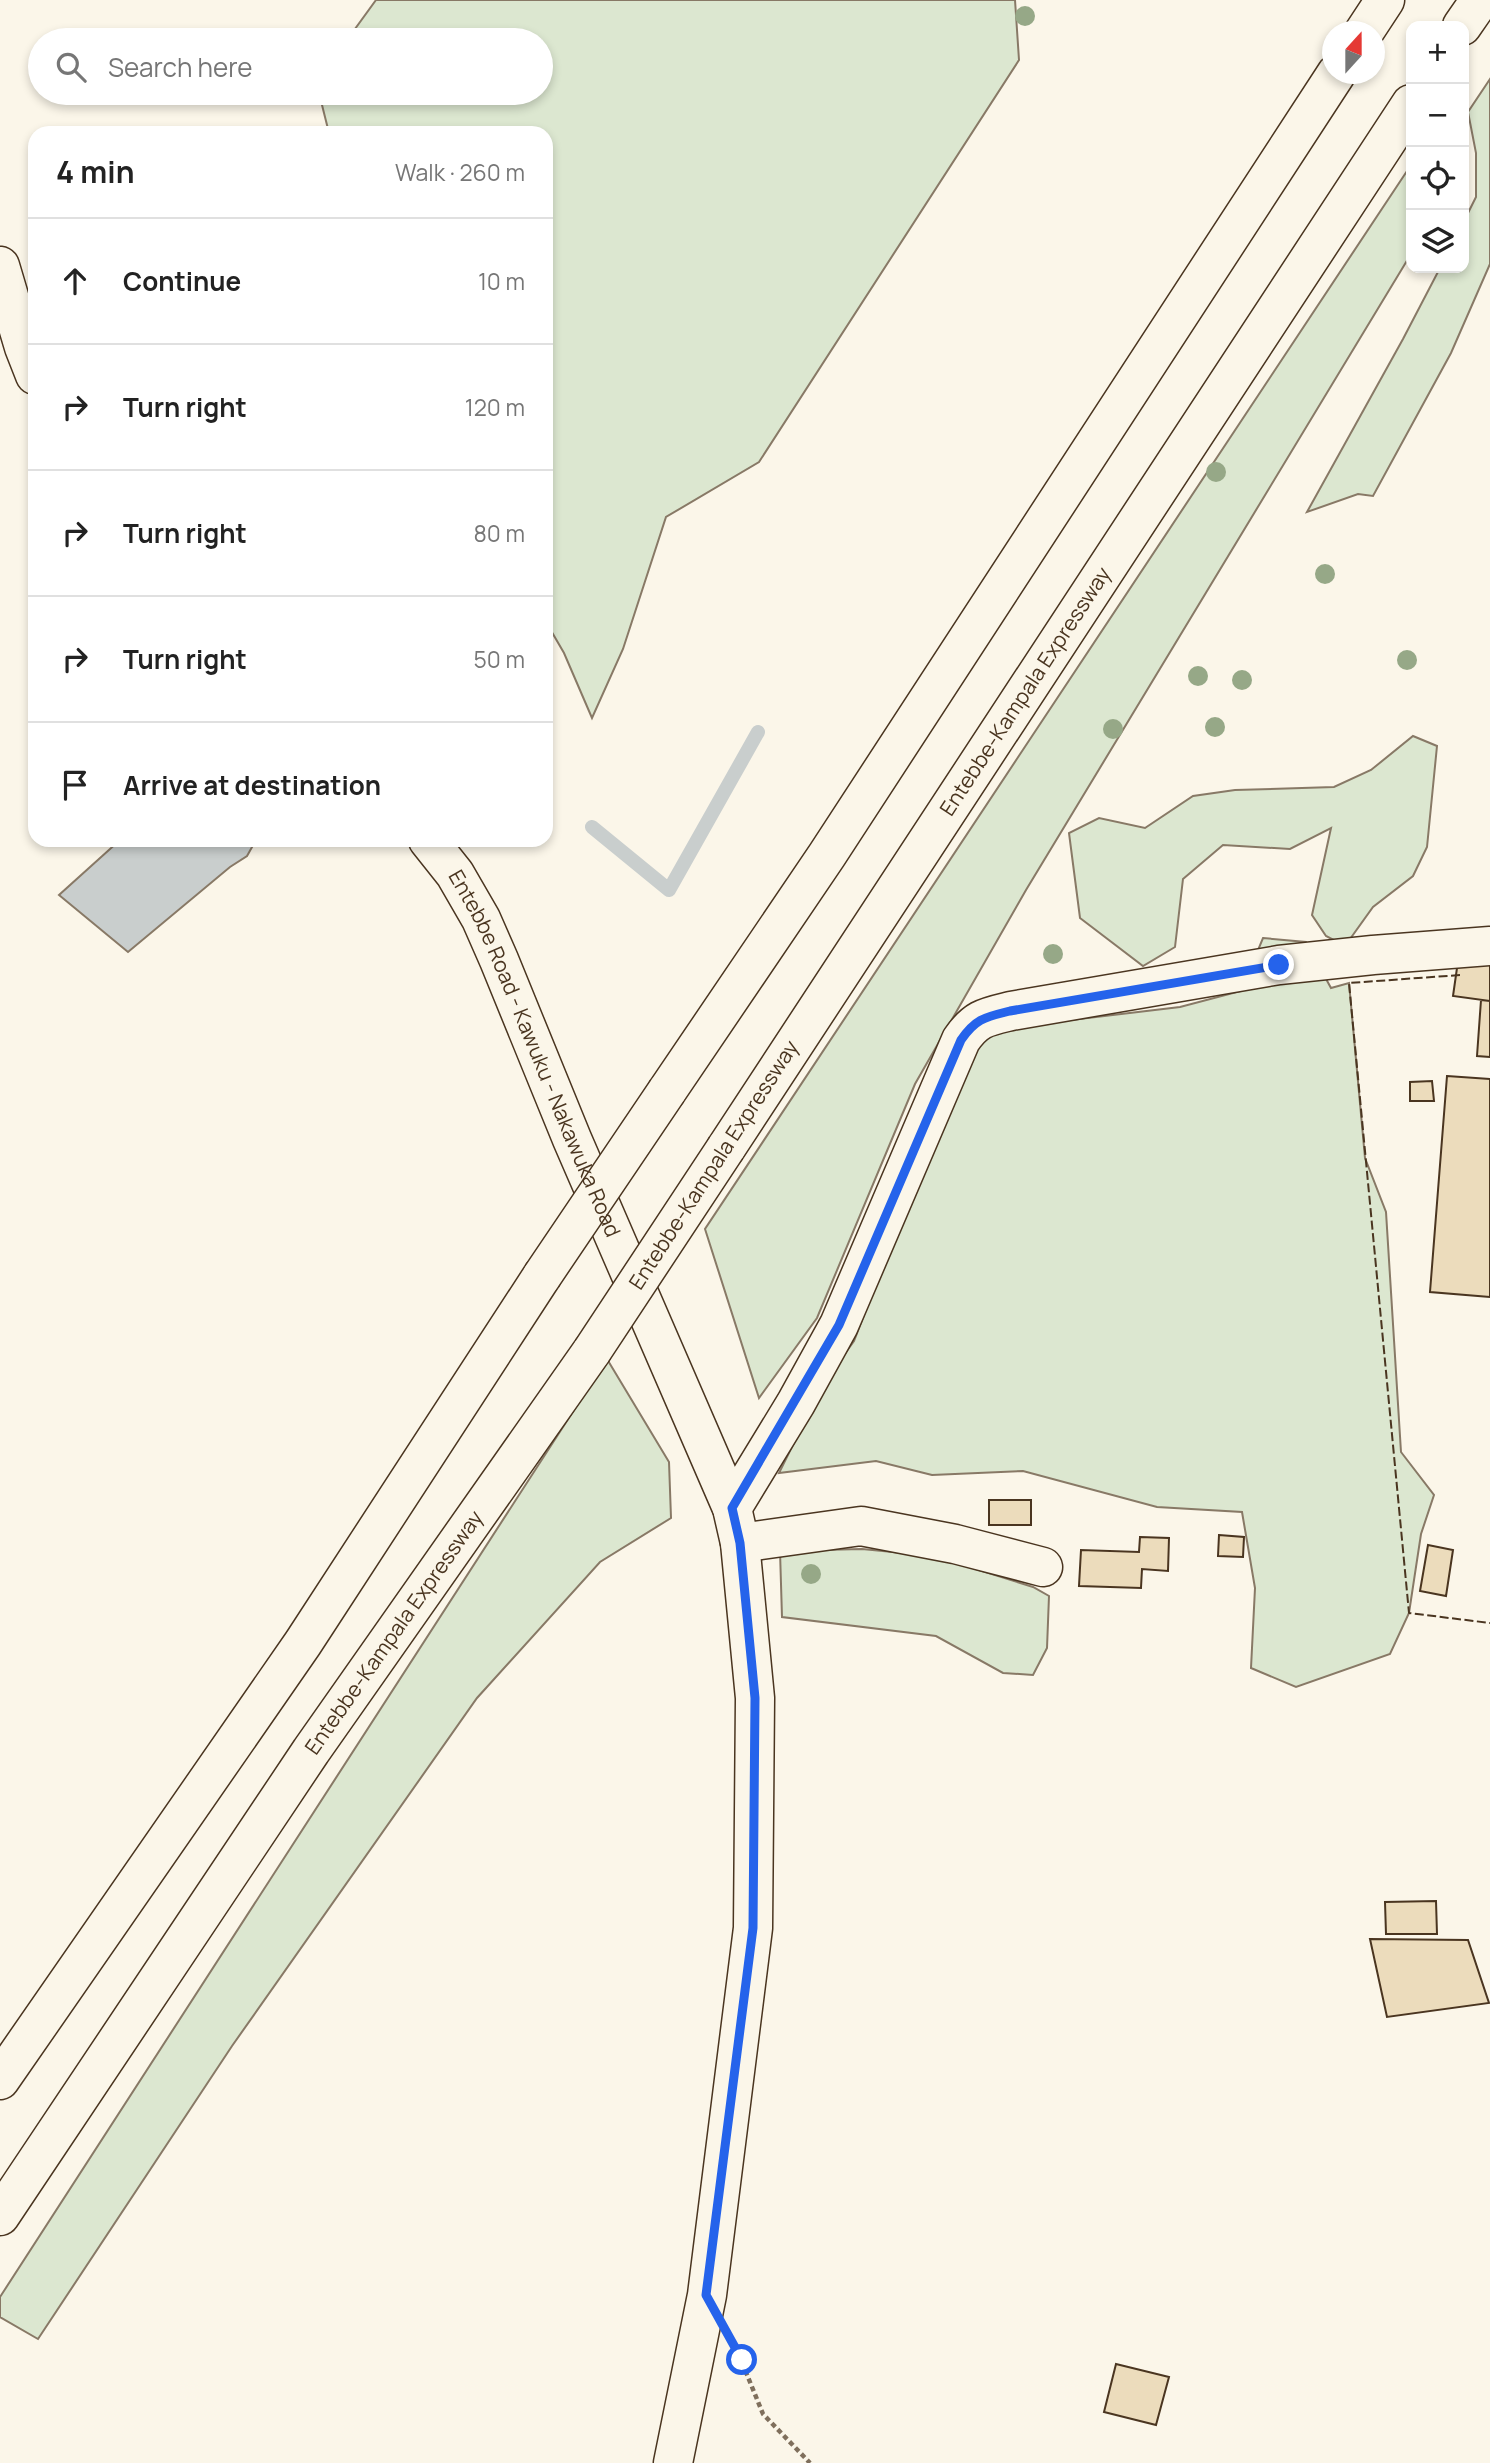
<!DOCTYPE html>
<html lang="en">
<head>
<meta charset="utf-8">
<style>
	:root { --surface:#fff; --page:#f6f6f6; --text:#222; --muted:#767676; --line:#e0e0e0 }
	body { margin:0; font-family:Manrope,sans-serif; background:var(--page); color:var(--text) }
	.controls { position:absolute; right:21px; top:21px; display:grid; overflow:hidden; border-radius:14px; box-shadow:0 4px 10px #0003 }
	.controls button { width:63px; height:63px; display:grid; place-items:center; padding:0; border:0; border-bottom:2px solid var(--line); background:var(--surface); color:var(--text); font:35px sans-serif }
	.compass { position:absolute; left:1322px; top:21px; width:63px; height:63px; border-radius:50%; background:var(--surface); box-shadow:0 4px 10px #0003; rotate:21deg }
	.stop { position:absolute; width:21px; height:21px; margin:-16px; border:5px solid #2563eb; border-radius:50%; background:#fff }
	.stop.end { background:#2563eb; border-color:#fff; box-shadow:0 2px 7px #0008 }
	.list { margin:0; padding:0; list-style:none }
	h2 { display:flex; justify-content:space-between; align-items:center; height:91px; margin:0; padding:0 28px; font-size:30px }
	h2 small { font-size:23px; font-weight:400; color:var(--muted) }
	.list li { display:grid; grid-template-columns:46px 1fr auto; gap:21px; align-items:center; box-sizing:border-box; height:126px; padding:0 28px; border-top:2px solid var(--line) }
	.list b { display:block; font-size:26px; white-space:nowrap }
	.list em { font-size:23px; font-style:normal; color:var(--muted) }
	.icon { flex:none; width:38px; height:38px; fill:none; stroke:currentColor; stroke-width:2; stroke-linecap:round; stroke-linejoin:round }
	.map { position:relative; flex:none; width:1490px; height:2463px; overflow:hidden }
	.search { position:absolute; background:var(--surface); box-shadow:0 4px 10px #0003; left:28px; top:28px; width:525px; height:77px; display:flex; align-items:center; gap:18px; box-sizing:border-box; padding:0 24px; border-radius:38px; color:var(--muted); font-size:26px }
	.panel { position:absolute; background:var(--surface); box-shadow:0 4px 10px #0003; left:28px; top:126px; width:525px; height:721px; border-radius:21px }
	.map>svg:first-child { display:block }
	.green { fill:#dce7d0; stroke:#887966; stroke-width:2 }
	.water { fill:#c9cecd; stroke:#887966; stroke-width:2 }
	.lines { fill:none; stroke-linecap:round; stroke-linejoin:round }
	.stream { stroke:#c9cecd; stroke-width:14 }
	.building { fill:#ecdcbc; stroke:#4a3520; stroke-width:2 }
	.minor-casing { stroke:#4a3520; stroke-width:41 }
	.major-casing { stroke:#4a3520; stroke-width:41 }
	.highway-casing { stroke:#4a3520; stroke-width:41 }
	.path { stroke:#7f6f5c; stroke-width:4.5; stroke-dasharray:5 3.5; stroke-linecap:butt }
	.minor { stroke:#fbf6e9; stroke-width:38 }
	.major { stroke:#fbf6e9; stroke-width:38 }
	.highway { stroke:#fbf6e9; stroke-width:38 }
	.highway-bridge-casing { stroke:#4a3520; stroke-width:41; stroke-linecap:butt }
	.highway-bridge { stroke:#fbf6e9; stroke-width:38 }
	.fence { stroke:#4a3520; stroke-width:2; stroke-dasharray:9 3.5; stroke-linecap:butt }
	.tree { fill:#96a887 }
	.route { stroke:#2563eb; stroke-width:9 }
	.labels { text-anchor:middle; stroke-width:5; stroke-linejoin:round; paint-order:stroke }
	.street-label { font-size:21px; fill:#4a3520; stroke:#fbf6e9 }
</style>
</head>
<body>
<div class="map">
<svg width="1490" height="2463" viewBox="0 0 1490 2463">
	<rect width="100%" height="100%" fill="#fbf6e9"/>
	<!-- green -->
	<path class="green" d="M376 0H1015L1019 60 759 462 666 517 623 649 592 718 564 653 546 622V133H329L319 93H541V40H347Z
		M1490 79V264L1451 353 1373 496 1358 494 1307 512 1403 339 1440 268H1464V221L1476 197V153L1468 112Z
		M1411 165V254L1026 890 915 1084 817 1318 759 1398 705 1229Z
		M1413 736 1437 746 1427 847 1413 876 1373 907 1345 946 1326 936 1312 915 1331 828 1290 849 1223 845 1183 879 1175 947 1143 966 1080 918 1069 833 1099 818 1145 828 1193 796 1235 790 1334 787 1371 770Z
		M1263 938 1306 942 1331 988 1349 983 1365 1158 1386 1212 1401 1452 1434 1495 1421 1534 1409 1613 1390 1654 1296 1687 1251 1668 1255 1588 1242 1512 1157 1507 1023 1471 932 1475 876 1461 779 1473 823 1384 854 1341 924 1159 987 1030 1180 1007 1241 991Z
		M607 1359 669 1462 671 1518 600 1562 477 1698 232 2046 38 2339 0 2317V2297Z
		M862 1549 934 1556 1033 1587 1049 1596 1047 1648 1033 1675 1003 1673 936 1636 782 1617 780 1551Z"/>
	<!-- water -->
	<path class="water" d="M120 840H256L247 856 230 867 128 952 59 895Z"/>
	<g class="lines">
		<!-- stream -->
		<path class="stream" d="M592 827 669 890 758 732"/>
	</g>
	<!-- building -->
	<path class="building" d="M1462 933 1490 937V1001L1453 996Z
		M1481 1000 1490 1001V1057L1477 1056Z
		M1447 1076 1490 1079V1297L1430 1292Z
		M1432 1081 1434 1101H1410V1082Z
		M989 1500H1031V1525H989Z
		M1219 1535 1244 1537 1243 1557 1218 1556Z
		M1140 1537 1169 1538 1168 1571 1142 1569 1141 1588 1079 1586 1081 1550 1139 1552Z
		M1428 1545 1453 1550 1446 1596 1420 1591Z
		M1436 1901 1437 1934H1386L1385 1902Z
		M1370 1939 1468 1940 1489 2003 1387 2017Z
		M1116 2364 1169 2377 1156 2425 1104 2412Z"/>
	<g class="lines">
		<!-- minor casing -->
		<g class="minor-casing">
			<path id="minor" d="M732 1508 796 1403 839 1325 961 1040C976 1018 986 1017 1011 1011L1279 965 1373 955 1490 946
				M740 1543 861 1526 955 1544 1043 1567"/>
		</g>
		<!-- major casing -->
		<g class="major-casing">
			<g id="major">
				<path d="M0 266 24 347 35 375"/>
				<path id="s1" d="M428 840 455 874 481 919 499 960 572 1139 732 1508 740 1543 755 1698 753 1928 707 2295 673 2463"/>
			</g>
		</g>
		<!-- highway casing -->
		<g class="highway-casing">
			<g id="highway">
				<path d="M1462 26 1480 0"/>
				<path d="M1364 32 1385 0"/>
				<path d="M667 1091 827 855 1336 74"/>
				<path id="s2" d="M726 1148 1411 104"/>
				<path d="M0 2080 303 1643 542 1276"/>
				<path id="s3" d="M0 2216 311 1751 592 1351"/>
			</g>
		</g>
		<!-- path -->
		<path class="path" d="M739 2355 763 2414 810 2463"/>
		<!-- minor -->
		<use href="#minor" class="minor"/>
		<!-- major -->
		<use href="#major" class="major"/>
		<!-- highway -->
		<use href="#highway" class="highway"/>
		<!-- highway-bridge casing -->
		<g class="highway-bridge-casing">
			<path id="highway-bridge" d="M542 1276 667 1091
				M592 1351 726 1148"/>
		</g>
		<!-- highway-bridge -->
		<use href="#highway-bridge" class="highway-bridge"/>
		<!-- fence -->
		<path class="fence" d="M1460 975 1349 983 1409 1613 1490 1623"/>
	</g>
	<!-- trees -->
	<g class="tree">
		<circle cx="1025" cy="16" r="10"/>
		<circle cx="1216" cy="472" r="10"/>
		<circle cx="1325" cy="574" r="10"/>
		<circle cx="1407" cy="660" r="10"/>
		<circle cx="1198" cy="676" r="10"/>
		<circle cx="1242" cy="680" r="10"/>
		<circle cx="1215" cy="727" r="10"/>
		<circle cx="1113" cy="729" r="10"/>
		<circle cx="1053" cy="954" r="10"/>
		<circle cx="811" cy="1574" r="10"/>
	</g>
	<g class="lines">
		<!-- route -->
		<path class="route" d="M742 2360 706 2295 753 1928 755 1698 740 1543 732 1508 839 1325 961 1040C976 1018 986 1017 1010 1011L1279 965"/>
	</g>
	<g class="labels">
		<!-- street labels -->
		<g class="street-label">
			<text dy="7" stroke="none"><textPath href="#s2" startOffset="546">Entebbe-Kampala Expressway</textPath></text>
			<text dy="7" stroke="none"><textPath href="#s1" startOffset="240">Entebbe Road - Kawuku - Nakawuka Road</textPath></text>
			<text transform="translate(714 1165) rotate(-57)" y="7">Entebbe-Kampala Expressway</text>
			<text dy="7" stroke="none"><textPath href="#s3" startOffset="704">Entebbe-Kampala Expressway</textPath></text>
		</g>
	</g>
</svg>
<div class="controls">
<button>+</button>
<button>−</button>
<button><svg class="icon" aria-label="locate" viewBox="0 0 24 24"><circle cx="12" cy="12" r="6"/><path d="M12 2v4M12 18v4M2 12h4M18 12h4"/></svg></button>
<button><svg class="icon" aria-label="layers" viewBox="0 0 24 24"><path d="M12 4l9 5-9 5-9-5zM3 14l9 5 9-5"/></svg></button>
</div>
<svg class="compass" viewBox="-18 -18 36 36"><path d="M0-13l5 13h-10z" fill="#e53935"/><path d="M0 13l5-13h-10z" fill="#767676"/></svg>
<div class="stop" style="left:742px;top:2360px"></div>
<div class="stop end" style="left:1279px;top:965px"></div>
<div class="search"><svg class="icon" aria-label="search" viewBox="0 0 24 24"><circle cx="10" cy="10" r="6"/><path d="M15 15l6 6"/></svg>Search here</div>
<section class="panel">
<h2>4 min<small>Walk · 260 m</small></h2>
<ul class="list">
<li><svg class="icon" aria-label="ahead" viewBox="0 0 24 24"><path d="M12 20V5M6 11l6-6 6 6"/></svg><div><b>Continue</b></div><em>10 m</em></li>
<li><svg class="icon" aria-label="right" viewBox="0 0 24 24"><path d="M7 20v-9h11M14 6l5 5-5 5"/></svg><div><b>Turn right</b></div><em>120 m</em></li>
<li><svg class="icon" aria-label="right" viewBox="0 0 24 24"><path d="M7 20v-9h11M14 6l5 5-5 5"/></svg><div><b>Turn right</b></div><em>80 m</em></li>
<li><svg class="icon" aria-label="right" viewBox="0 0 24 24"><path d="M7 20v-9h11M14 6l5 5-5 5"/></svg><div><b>Turn right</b></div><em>50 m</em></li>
<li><svg class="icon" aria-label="arrive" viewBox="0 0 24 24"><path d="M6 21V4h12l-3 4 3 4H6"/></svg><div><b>Arrive at destination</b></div></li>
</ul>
</section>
</div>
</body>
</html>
